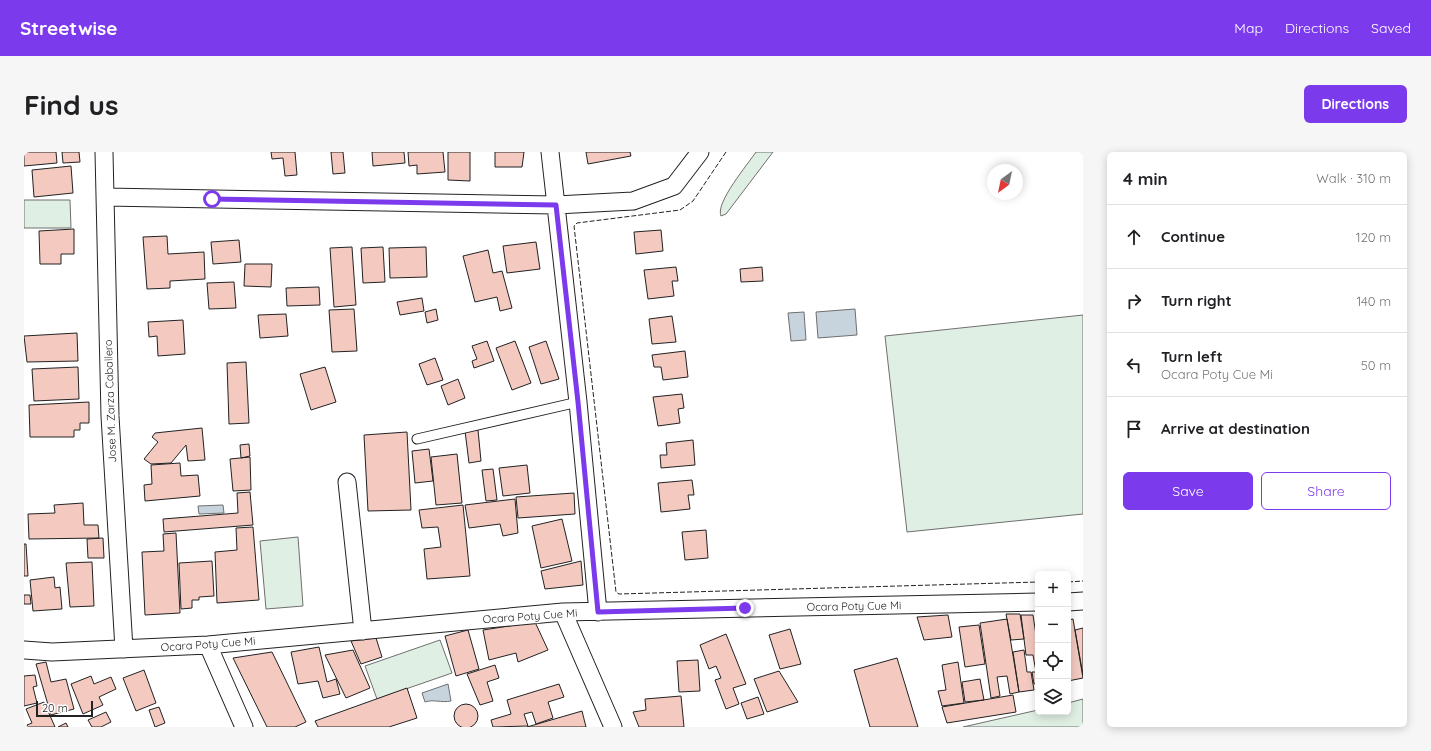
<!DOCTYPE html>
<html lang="en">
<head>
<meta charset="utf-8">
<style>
	:root { --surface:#fff; --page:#f6f6f6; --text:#202124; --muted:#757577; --line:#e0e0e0; --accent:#7c3aed }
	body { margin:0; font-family:Quicksand,sans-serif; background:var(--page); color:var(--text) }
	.controls { position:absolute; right:12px; bottom:12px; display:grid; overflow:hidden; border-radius:6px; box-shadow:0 2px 10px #0003 }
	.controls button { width:36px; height:36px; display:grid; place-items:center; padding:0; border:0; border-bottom:1px solid var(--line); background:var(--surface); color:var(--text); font:20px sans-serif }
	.compass { position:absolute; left:963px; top:12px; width:36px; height:36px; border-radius:50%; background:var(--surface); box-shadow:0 2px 10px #0003; rotate:213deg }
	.scale { position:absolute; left:12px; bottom:10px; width:57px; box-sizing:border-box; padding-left:4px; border:2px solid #222; border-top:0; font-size:11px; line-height:14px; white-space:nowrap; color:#222; -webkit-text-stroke:3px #fff; paint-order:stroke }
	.stop { position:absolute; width:12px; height:12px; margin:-9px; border:3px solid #7c3aed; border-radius:50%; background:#fff }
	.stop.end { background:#7c3aed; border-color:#fff; box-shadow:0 1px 4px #0008 }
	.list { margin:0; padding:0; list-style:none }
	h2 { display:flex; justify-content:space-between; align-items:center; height:52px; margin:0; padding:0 16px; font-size:17px }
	h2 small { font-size:13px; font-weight:400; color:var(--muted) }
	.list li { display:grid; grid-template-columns:26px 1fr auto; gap:12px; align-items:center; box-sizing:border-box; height:64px; padding:0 16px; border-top:1px solid var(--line) }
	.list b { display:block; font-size:15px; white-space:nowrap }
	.list p { margin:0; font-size:13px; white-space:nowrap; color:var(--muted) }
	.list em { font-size:13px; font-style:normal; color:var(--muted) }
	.actions { display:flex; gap:8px; padding:12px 16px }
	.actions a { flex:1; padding:9px 0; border:1px solid var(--accent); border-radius:6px; text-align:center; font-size:14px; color:var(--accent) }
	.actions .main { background:var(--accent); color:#fff }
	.icon { flex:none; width:22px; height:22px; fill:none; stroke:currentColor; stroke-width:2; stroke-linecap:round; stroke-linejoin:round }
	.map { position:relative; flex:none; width:1059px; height:575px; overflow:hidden; border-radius:6px }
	header { display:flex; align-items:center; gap:24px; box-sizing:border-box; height:56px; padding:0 20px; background:var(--accent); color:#fff }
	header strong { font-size:19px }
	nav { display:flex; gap:22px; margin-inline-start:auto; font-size:14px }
	.intro { display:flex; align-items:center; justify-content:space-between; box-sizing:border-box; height:96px; padding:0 24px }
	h1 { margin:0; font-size:28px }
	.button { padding:10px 18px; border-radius:6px; background:var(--accent); color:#fff; font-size:14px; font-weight:700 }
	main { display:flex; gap:24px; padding:0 24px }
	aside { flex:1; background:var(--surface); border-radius:6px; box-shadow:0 2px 10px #0003 }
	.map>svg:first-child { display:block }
	.green { fill:#e0efe3; stroke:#6f6f6f }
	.water { fill:#c7d3dd; stroke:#6f6f6f }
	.building { fill:#f3c9c0; stroke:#222 }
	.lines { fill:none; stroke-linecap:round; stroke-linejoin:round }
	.service-casing { stroke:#222; stroke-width:11 }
	.minor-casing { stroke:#222; stroke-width:19 }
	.service { stroke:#fff; stroke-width:9 }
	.minor { stroke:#fff; stroke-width:17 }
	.fence { stroke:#222; stroke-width:1; stroke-dasharray:5 2; stroke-linecap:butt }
	.route { stroke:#7c3aed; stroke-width:5 }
	.labels { text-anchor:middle; stroke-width:3; stroke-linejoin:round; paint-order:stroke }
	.street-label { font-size:11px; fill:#222; stroke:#fff }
</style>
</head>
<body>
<header>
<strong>Streetwise</strong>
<nav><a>Map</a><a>Directions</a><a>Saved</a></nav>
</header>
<div class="intro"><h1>Find us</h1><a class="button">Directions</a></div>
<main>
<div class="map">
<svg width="1059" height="575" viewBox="0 0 1059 575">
	<rect width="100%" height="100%" fill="#fff"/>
	<!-- green -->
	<path class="green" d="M732 0H749L702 62 697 64C691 51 724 12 732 0Z
		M0 48H46L47 76H0Z
		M1059 163V362L883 380 861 184Z
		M274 385 279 454 242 457 236 389Z
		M416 488 428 521 353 547 341 514Z
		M1059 547V575H939L1014 558V560H1044V551Z"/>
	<!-- water -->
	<path class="water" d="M831 157 833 183 794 186 792 160Z
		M780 160 782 188 767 189 764 161Z
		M199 353 200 361 175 362 174 354Z
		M424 532 427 549C417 551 409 547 401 550L398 541Z"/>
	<!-- building -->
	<path class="building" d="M0 0H32L33 11 0 14Z
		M38 0H55L56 10 39 11Z
		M247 0H271L273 23 261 24 259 6 248 7Z
		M307 0H319L321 21 309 22Z
		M348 0H380L381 11 349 14Z
		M384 0H419L421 20 393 22V13L385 14Z
		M424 0H446V29L424 28Z
		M471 0H500L498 15H471Z
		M562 0H606L607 4 564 12Z
		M47 14 49 41 10 45 8 18Z
		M50 77V102H37V112H16L15 79Z
		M637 78 639 99 612 102 610 80Z
		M143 84 144 102 180 100 181 127 146 129V136L123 137 119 85Z
		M215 88 217 110 189 112 187 90Z
		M512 90 516 117 483 121 479 94Z
		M328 95 332 153 310 155 306 96Z
		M359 95 361 130 339 131 337 96Z
		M402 95 403 125 366 126 365 96Z
		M464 98 469 121 478 119 488 156 476 159 473 145 451 150 439 104Z
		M221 112H248L247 135 220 134Z
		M652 115 654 129H648L650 144 624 147 620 118Z
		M738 115 739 129 717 130 716 117Z
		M210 130 212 156 185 157 183 131Z
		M295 135 296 153 263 154 262 136Z
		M398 146 400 159 376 163 373 150Z
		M330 157 333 199 308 200 305 158Z
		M412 157 414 168 403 171 401 160Z
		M262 162 264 184 236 186 234 163Z
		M648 164 652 190 628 192 625 167Z
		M159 168 161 202 134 204 133 184 125 185 124 170Z
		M53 181 54 209 3 210 0 184Z
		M463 189 470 209 450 216 448 209 453 207 448 194Z
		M491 189 507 231 488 238 472 196Z
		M522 189 535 227 517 232 505 195Z
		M661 199 664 225 639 228 637 215H630L628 203Z
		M411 206 419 228 403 233 395 212Z
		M222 210 225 271 205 272 203 211Z
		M54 215 55 247 10 249 8 217Z
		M301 215 312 250 287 258 276 222Z
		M434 227 441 246 424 253 417 234Z
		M658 242 660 256 654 257 656 271 634 274 629 245Z
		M65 250V271H56V278H50V285H6L5 253Z
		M178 276 181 308 164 309 162 293 147 311 127 312 120 307 134 290 128 285 131 281Z
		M454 278 457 309 445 311 441 279Z
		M383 280 387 358 344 359 340 283Z
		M669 288 671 313 637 316 636 303H643L642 291Z
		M225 292 226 304 217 306 216 293Z
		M405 297 409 329 391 331 388 299Z
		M433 302 438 351 412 353 407 305Z
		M226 305 227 338 209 339 206 307Z
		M156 311 157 324 174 323 176 344 121 349 120 333 128 332 127 313Z
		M503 313 506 341 479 344 475 316Z
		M469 317 473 348 462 349 458 318Z
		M668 328 670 343H664L666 357 637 360 634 331Z
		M226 340 229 373 140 380 139 367 214 361 213 341Z
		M550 341 551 362 494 366 492 345Z
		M491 347 494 381 479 384 476 372 445 376 441 353Z
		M59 351 60 373H74L75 386 5 387 4 362 31 361 30 353Z
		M439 353 446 424 403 427 400 397 417 395 414 375 398 376 395 358Z
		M538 367 548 409 517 416 508 374Z
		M229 375 235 448 193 451 191 400 213 398 212 376Z
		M682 378 684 406 661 408 658 380Z
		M152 381 156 461 121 463 118 400 140 399 139 382Z
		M79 386 80 406H64L63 387Z
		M0 392H2L4 424H0Z
		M188 409 190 444 175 445V448H168V456L157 457 155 411Z
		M557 409 559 433 521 437 517 419Z
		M68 410 70 454 46 455 42 411Z
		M30 425 31 436 36 435 38 457 9 459 6 428Z
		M0 443H6L7 452H0Z
		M982 462H996L1000 487 987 488Z
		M924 463 928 485 900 488 893 465Z
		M997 463H1009L1014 496V531L1010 532 1008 520H1012L1009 503H1002Z
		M983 467 995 540 986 542 983 524 973 525 976 544 967 546 956 471Z
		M1049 467 1059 526 1044 529V468Z
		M511 470 524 498 494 510 492 501 465 508 459 478Z
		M955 473 961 512 941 515 935 475Z
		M1059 476V523L1051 478Z
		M766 477 777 512 756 517 745 483Z
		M444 478 455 517 432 524 421 484Z
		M702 482 722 532 709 536 715 552 702 557 691 528 697 526 692 514 685 517 676 493Z
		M352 486 358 505 337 512 327 489Z
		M295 495 303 530 312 527 316 542 299 546 294 529 274 532 267 500Z
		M329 498 346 536 322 546 301 503Z
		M1000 498 1003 520H1007L1010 538 995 540 989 500Z
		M248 500 282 570 271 575H243L209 506Z
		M873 506 894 575H846L830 518Z
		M674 508 676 539 655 540 653 509Z
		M22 510 27 530 42 527 50 557 27 563 12 512Z
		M934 510 940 551 918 554 914 539 922 538 918 513Z
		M471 513 475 526 463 530 469 549 456 553 443 522Z
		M120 518 132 551 112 559 99 526Z
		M755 519 774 550 743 560 730 527Z
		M11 523 13 534 9 535 13 551 0 554V524Z
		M67 524 70 532 87 525 92 537 75 545 79 553 59 562 47 532Z
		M956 527 960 548 941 550 938 530Z
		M535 532 540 545 524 550 529 566 512 572 508 560 500 562 504 574 469 575 467 568 487 562 483 548Z
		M383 536 393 566 365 575H294L291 569Z
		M989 543 992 560 923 571 918 555Z
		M657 544 660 575H615L609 560 622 558 621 547Z
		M734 545 740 562 723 567 717 551Z
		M20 550 31 575H4L3 573 8 571 2 557Z
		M430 564a12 12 0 1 1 24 0a12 12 0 1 1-24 0Z
		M135 555 141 571 131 575 125 558Z
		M558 559 562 575H503Z
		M82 560 87 570 77 575H68L64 568Z
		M42 571 44 575H34Z"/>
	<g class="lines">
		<!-- service casing -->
		<g class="service-casing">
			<path id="service" d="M393 287 554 250"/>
		</g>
		<!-- minor casing -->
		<g class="minor-casing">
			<path id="minor" d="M80 0 86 264 100 497
				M526 0 554 250 574 460
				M82 45 532 53 609 49 650 34 676 0
				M323 330 339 479
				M1044 450 1059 449
				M539 460 589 575
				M184 493 220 575
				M0 498 28 500 184 493 539 460 1014 450"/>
		</g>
		<!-- service -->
		<use href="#service" class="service"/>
		<!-- minor -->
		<use href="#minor" class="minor"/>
		<!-- fence -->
		<path class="fence" d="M702 0 669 49 656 58 553 71 550 74 592 440 595 442 1014 430
			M1044 430 1059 429"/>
	</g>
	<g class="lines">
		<!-- route -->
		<path class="route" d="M188 47 532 53 554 250 574 460 721 456"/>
	</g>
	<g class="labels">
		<!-- street labels -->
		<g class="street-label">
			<text transform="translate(86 249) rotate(-92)" y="4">Jose M. Zarza Caballero</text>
			<text transform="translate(830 454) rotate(-1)" y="4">Ocara Poty Cue Mi</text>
			<text transform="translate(506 464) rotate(-4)" y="4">Ocara Poty Cue Mi</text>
			<text transform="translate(184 492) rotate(-4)" y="4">Ocara Poty Cue Mi</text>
		</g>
	</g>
</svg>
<div class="controls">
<button>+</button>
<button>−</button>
<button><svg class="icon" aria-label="locate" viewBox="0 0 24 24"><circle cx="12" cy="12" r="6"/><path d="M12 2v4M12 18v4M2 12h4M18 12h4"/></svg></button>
<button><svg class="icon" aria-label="layers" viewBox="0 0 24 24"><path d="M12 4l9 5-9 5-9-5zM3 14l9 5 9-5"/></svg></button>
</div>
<svg class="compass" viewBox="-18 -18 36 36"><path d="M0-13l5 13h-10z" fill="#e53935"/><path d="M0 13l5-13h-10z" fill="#757577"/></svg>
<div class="scale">20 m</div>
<div class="stop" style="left:188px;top:47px"></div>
<div class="stop end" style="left:721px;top:456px"></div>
</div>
<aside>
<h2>4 min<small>Walk · 310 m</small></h2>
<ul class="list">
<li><svg class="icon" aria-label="ahead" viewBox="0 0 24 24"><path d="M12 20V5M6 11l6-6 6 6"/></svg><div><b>Continue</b></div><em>120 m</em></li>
<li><svg class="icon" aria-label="right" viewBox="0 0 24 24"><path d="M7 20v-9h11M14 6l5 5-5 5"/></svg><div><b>Turn right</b></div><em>140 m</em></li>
<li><svg class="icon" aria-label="left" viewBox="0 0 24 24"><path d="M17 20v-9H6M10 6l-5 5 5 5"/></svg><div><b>Turn left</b><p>Ocara Poty Cue Mi</p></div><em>50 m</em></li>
<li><svg class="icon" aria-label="arrive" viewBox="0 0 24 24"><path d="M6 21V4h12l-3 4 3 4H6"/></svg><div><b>Arrive at destination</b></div></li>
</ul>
<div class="actions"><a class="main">Save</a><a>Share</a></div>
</aside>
</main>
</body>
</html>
